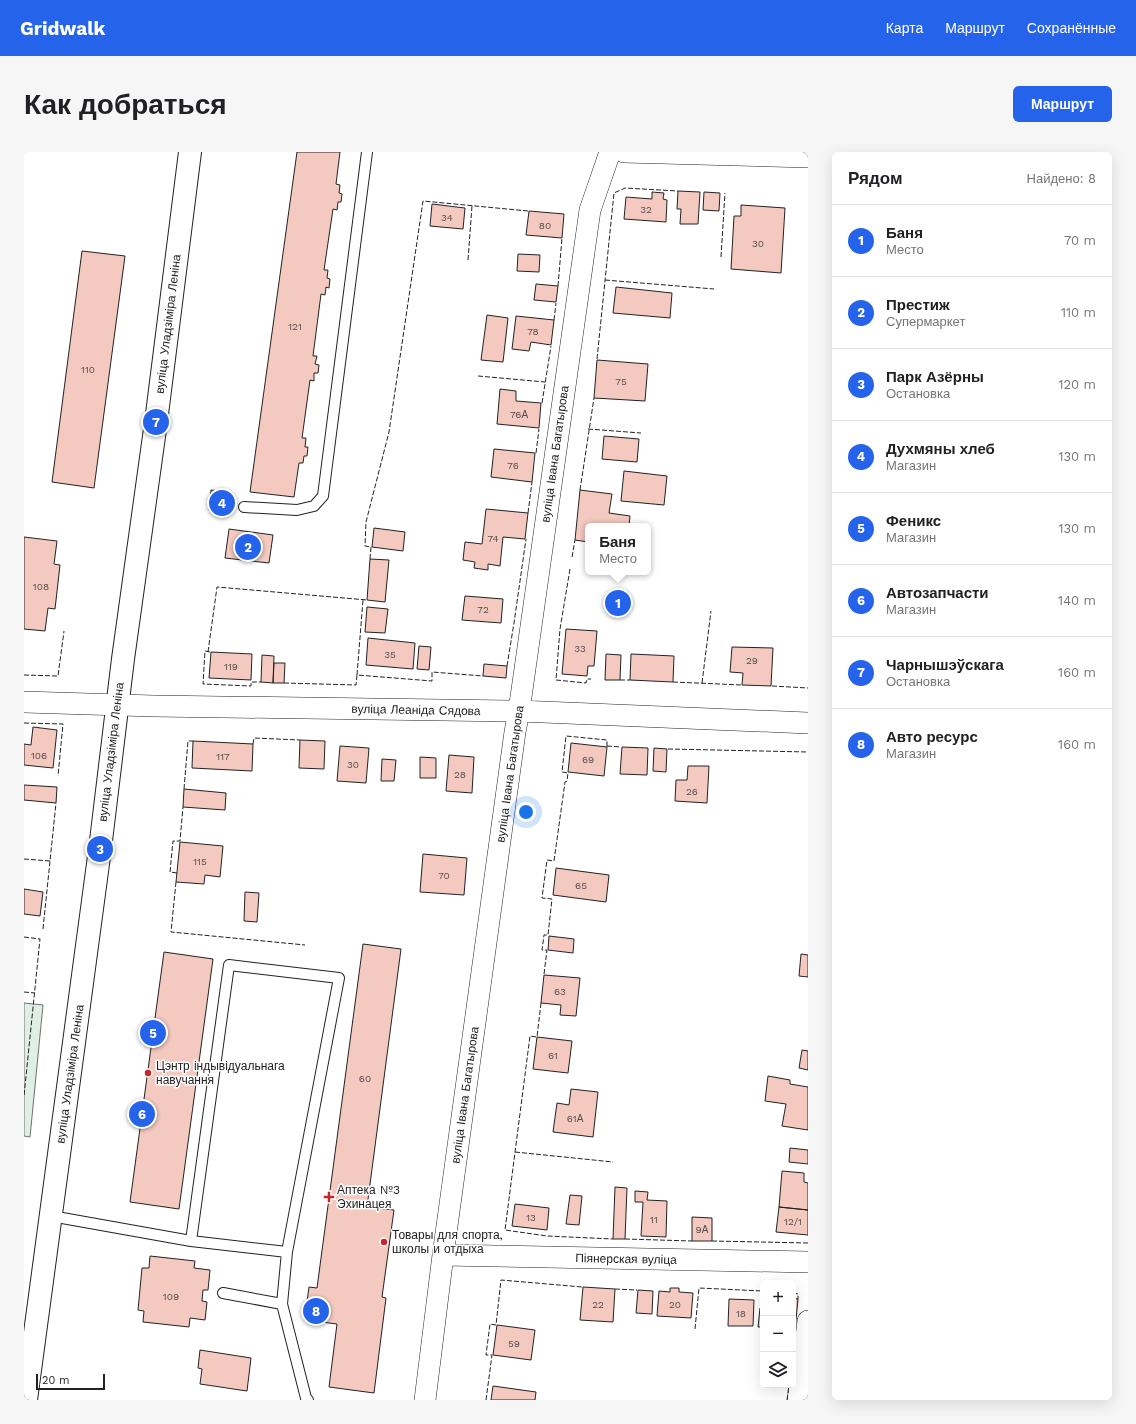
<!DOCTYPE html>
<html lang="ru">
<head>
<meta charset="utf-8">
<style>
	:root { --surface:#fff; --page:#f6f6f6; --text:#202124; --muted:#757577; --line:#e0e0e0; --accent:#2563eb }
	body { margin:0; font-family:"Work Sans",sans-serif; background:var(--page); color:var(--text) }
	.controls { position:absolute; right:12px; bottom:12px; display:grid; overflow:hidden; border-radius:6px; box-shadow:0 4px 16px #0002 }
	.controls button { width:36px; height:36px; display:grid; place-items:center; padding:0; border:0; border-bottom:1px solid var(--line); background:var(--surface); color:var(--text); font:20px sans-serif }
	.scale { position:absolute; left:12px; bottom:10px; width:69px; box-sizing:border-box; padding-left:4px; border:2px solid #222; border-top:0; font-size:11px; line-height:14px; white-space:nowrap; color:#222; -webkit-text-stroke:3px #fff; paint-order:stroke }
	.you { position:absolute; left:502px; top:660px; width:14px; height:14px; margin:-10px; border:3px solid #fff; border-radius:50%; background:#1a73e8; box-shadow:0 0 0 6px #1a73e833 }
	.badge { display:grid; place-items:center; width:26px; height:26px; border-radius:50%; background:var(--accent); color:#fff; font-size:13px; font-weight:700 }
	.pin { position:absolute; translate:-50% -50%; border:2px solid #fff; box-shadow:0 1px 4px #0006 }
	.popup { position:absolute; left:561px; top:371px; width:66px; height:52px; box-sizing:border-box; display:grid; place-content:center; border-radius:6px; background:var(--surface); filter:drop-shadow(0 1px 3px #0005); font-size:13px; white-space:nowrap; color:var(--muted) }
	.popup b { font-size:15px; color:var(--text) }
	.popup::after { content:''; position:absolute; left:50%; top:100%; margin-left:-8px; border:8px solid transparent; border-top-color:var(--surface) }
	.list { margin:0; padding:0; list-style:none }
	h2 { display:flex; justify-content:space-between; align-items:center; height:52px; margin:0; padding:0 16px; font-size:17px }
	h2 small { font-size:13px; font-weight:400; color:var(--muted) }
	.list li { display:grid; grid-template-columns:26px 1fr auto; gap:12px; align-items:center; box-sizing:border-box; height:72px; padding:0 16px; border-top:1px solid var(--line) }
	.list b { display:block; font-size:15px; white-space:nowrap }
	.list p { margin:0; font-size:13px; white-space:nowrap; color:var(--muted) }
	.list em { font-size:13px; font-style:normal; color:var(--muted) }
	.icon { flex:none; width:22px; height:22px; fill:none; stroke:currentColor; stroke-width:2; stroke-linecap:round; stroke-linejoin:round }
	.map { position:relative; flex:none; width:784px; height:1248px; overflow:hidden; border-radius:6px }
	header { display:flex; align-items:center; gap:24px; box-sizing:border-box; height:56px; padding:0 20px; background:var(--accent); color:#fff }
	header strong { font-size:19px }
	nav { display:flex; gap:22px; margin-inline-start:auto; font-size:14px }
	.intro { display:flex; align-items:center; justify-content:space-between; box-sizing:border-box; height:96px; padding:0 24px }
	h1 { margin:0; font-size:28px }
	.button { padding:10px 18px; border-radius:6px; background:var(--accent); color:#fff; font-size:14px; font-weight:700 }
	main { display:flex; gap:24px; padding:0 24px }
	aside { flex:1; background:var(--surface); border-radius:6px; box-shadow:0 4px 16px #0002 }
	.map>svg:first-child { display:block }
	.green { fill:#e0efe3; stroke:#6f6f6f }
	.building { fill:#f3c9c0; stroke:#222 }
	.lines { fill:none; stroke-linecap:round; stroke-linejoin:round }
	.service-casing { stroke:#222; stroke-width:12 }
	.minor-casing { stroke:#222; stroke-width:22 }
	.primary-casing { stroke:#222; stroke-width:24 }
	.service { stroke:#fff; stroke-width:10 }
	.minor { stroke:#fff; stroke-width:21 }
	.primary { stroke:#fff; stroke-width:22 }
	.fence { stroke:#222; stroke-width:1; stroke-dasharray:5 2; stroke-linecap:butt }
	.poi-dot { fill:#c62828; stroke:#fff; stroke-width:1.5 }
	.labels { text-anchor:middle; stroke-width:3; stroke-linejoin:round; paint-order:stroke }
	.number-label { font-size:10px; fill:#564c4a }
	.street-label { font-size:12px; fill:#222; stroke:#fff }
	.poi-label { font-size:12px; fill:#222; stroke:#fff; text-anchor:start }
</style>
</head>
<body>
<header>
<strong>Gridwalk</strong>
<nav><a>Карта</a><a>Маршрут</a><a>Сохранённые</a></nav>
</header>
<div class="intro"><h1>Как добраться</h1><a class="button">Маршрут</a></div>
<main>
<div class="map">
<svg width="784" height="1248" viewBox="0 0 784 1248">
	<rect width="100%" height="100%" fill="#fff"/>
	<!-- green -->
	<path class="green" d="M0 851 19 853 6 985 0 984Z"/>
	<!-- building -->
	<path class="building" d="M273 0H316L312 32 316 33 315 41 318 42 317 50H314L313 58 309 57 300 118H304L303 126 306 127 305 136 302 135 301 143 297 142 289 204H293L291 212 295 213 294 221H290V229L286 228 278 286H282L281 295H284L283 304H280L279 311H275L270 345 226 340Z
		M654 39 676 40 674 72H656L657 57H653Z
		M628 40 640 41 639 47 643 48 642 70 600 67 602 45 628 47Z
		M680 40 696 41 695 59 679 58Z
		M408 52 441 56 439 77 406 74Z
		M717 53 761 56 757 121 707 117 710 64H717Z
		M505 59 540 62 538 86 502 83Z
		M58 99 101 104 70 336 28 330Z
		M494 102 516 103 515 120 493 119Z
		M512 132 534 134 532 150 510 148Z
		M592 135 648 141 646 166 589 161Z
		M463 163 484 166 479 210 457 208Z
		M492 164 530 168 527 193 507 190 505 199 488 197Z
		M573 208 624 212 621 249 570 246Z
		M476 237 492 239V249L517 251 515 276 473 272Z
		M580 284 615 287 613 310 578 307Z
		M470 297 511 301 508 330 467 325Z
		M600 319 643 324 640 353 597 349Z
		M187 338 204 340 202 361 185 358Z
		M556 338 588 342 585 361 606 364 605 374H564V390L551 388Z
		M462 357 504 361 501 387 479 385 476 414 464 412V418L450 416 451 410 439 408 441 390 458 392Z
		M350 376 381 380 379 399 348 395Z
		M205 377 249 383 245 411 201 406Z
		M0 385 33 389 30 412 36 413 31 457 24 456 21 479 0 477Z
		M346 407 365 408 361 450 343 448Z
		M585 440 604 441 602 461 584 460Z
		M441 444 479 447 477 471 438 468Z
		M343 455 364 457 361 481 341 480Z
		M542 477 573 479 570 514H564L563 524 538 522Z
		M344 486 391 491 389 517 342 513Z
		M395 494 407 495 405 518 393 517Z
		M708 495 749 496 747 534 718 533 719 521 706 520Z
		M187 500 228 502 227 528 185 526Z
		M582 502 597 503 596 528H581Z
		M607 502 650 504 649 530 606 528Z
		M238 503 250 504 249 531 237 530Z
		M250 511H261L260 531H249Z
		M460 512 483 514 482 526 459 524Z
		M9 575 33 578 29 616 0 613V592L7 593Z
		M276 588 301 589 300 617 275 616Z
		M169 589 229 592 228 619 168 616Z
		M547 591 583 595 580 624 544 620Z
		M316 594 345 596 342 631 313 629Z
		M598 595 624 596 623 623 596 622Z
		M630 596 643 597 642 620 629 619Z
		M425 603 450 605 448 641 422 639Z
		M396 605 412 606V626H396Z
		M358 607 372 608 370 629H357Z
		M664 614H685L683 651 651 649 652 628H663Z
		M0 633 33 635 32 651 0 648Z
		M160 637 202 641 201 658 159 655Z
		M156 690 199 694 196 725 181 723 180 732 152 730Z
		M399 702 443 706 440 743 396 740Z
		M532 716 585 723 582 750 529 743Z
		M0 737 19 740 16 764 0 762Z
		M221 740 235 741 233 770 220 769Z
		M525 784 550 787 549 801 524 798Z
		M339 792 377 797 343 1055 370 1058 358 1145 362 1146 350 1241 305 1235 313 1172 297 1170 298 1160 287 1159 288 1150H283L285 1135 293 1136Z
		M140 800 189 807 155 1057 106 1050Z
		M777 802 784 803V825L775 824Z
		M520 823 556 826 552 864 536 863 537 853 517 851Z
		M513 885 548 889 544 921 509 917Z
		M778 898 784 899V918L775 916Z
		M744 924 766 928V932L784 935V978L758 974 762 952 741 949Z
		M547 937 574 940 569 985 529 980 533 951 545 953Z
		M766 996 784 998V1012L765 1010Z
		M758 1019 780 1021V1030L784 1031V1058L755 1055Z
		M591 1035 603 1036 601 1087H589Z
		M611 1039 624 1040 623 1048 643 1049 642 1085 617 1084 619 1050H611Z
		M546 1043 558 1044 555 1073 542 1072Z
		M491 1052 525 1056 523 1078 488 1074Z
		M755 1055 784 1058V1083L752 1080Z
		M668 1065 688 1066V1089H668Z
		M126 1104 171 1109 170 1116 186 1118 184 1138H179L178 1149 183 1150 181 1168 166 1166 165 1175 119 1170 120 1159 114 1158 118 1116H125Z
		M559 1135 591 1137 589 1170 556 1168Z
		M646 1136H655V1140L669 1141 667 1166 633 1164 635 1139 646 1140Z
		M614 1138 629 1139 628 1162 612 1161Z
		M769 1146 774 1147 771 1178H769Z
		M705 1147 730 1148 729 1174H704Z
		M736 1156H739V1175H734Z
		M473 1173 511 1178 507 1208 469 1203Z
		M176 1198 227 1206 223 1239 176 1232 178 1217 174 1216Z
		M469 1234 512 1240 511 1248H467Z"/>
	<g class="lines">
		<!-- service casing -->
		<g class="service-casing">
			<path id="service" d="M220 355 273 358 290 354 299 344 343 0
				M27 1064 167 1089 263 1100
				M167 1089 205 813 315 826 263 1100 258 1152 282 1246 284 1248
				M199 1141 258 1152"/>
		</g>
		<!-- minor casing -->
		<g class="minor-casing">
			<path id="minor" d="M600 0 784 5
				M0 550 130 554 495 559 784 571
				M419 1103 784 1110
				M401 1248 419 1103 491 580 495 559 566 58 586 0
				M774 1248 784 1169"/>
		</g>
		<!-- primary casing -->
		<g class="primary-casing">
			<path id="primary" d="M2 1248 76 697 99 507 132 270 166 0"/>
		</g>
		<!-- service -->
		<use href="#service" class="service"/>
		<!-- minor -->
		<use href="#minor" class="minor"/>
		<!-- primary -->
		<use href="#primary" class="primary"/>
		<!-- fence -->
		<path class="fence" d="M697 105 701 41
			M444 108 448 54
			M581 128 690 137
			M534 134 538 86
			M530 168 532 151
			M573 207 590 41 601 36 654 39
			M454 224 521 230
			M518 251 527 194
			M564 277 617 281
			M512 301 515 277
			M556 338 570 246
			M504 361 508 330
			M548 405 551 388
			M346 407 347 395 341 394 342 370 365 280 399 49 504 59
			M546 417 536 477 532 528 562 531 563 527H567
			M184 500 193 435 343 448
			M186 500 181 499 179 532 227 534V530H237
			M483 514 490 471 502 387
			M0 523 34 524 40 479
			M333 523 339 448
			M596 528H606
			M649 530 718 533
			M260 531 332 533 333 523 408 529V520L459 524
			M678 531 687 459
			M748 534 784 536
			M0 571 39 572 34 624
			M229 592 230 586 276 588
			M583 594 597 595
			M644 597 784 600
			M160 637 164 589H169
			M0 707 26 709
			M153 721 146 720 149 689H156L159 655
			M152 730 147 780 281 793
			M19 777 32 651
			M0 785 16 787 0 944
			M520 822 523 798H518L520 783H524L528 747 518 746 523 708 530 709 541 630 543 629 544 621 538 620 542 584 583 588V595
			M0 840 11 841
			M517 851 513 885 506 884 481 1078 523 1084 589 1087
			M491 1000 589 1010
			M601 1087 668 1089
			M688 1089 784 1091
			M591 1137 613 1138
			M769 1141 774 1142V1147
			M671 1177 675 1136 739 1139
			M769 1198 771 1178
			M462 1248 468 1203H462L466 1172 472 1173 477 1128 558 1135
			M763 1248 765 1233"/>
	</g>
	<!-- markers -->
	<g class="poi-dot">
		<circle cx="124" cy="921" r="4"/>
		<path d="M303 1039h4v4h4v4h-4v4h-4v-4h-4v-4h4z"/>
		<circle cx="360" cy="1090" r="4"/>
	</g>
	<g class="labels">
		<!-- number labels -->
		<g class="number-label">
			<text x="622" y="61">32</text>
			<text x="423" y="69">34</text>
			<text x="521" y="77">80</text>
			<text x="734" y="95">30</text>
			<text x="271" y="178">121</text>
			<text x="509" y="183">78</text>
			<text x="64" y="221">110</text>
			<text x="597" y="233">75</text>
			<text x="495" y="266">76А</text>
			<text x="489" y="317">76</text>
			<text x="469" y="390">74</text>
			<text x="17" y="438">108</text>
			<text x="459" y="461">72</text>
			<text x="556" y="500">33</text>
			<text x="366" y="506">35</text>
			<text x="728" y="512">29</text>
			<text x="207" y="518">119</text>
			<text x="15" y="607">106</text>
			<text x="199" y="608">117</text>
			<text x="564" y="611">69</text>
			<text x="329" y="616">30</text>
			<text x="436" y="626">28</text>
			<text x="668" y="643">26</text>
			<text x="176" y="713">115</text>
			<text x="420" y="727">70</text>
			<text x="557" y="737">65</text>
			<text x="536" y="843">63</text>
			<text x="529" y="907">61</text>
			<text x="341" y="930">60</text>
			<text x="551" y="970">61А</text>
			<text x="507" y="1069">13</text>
			<text x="630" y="1071">11</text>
			<text x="769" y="1073">12/1</text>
			<text x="678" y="1081">9А</text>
			<text x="147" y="1148">109</text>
			<text x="574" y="1156">22</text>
			<text x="651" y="1156">20</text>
			<text x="717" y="1165">18</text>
			<text x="490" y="1195">59</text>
		</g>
		<!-- street labels -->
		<g class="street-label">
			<text transform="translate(144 172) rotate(-83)" y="4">вуліца Уладзіміра Леніна</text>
			<text transform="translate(531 302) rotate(-82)" y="4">вуліца Івана Багатырова</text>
			<text transform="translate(392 558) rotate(1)" y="4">вуліца Леаніда Сядова</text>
			<text transform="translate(87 600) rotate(-83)" y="4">вуліца Уладзіміра Леніна</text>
			<text transform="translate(486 622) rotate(-82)" y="4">вуліца Івана Багатырова</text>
			<text transform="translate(46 922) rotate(-82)" y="4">вуліца Уладзіміра Леніна</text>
			<text transform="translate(441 943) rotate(-82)" y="4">вуліца Івана Багатырова</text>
			<text transform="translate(602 1107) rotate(1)" y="4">Піянерская вуліца</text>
		</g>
		<!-- poi labels -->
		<g class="poi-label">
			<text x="132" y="918">Цэнтр індывідуальнага<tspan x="132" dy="14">навучання</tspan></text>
			<text x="313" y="1042">Аптека №3<tspan x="313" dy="14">Эхинацея</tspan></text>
			<text x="368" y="1087">Товары для спорта,<tspan x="368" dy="14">школы и отдыха</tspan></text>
		</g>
	</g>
</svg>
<div class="controls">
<button>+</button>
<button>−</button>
<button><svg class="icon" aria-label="layers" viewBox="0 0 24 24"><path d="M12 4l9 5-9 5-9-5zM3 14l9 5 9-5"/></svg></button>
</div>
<div class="scale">20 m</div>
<div class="you"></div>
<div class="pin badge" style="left:594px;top:451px">1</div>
<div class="popup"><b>Баня</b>Место</div>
<div class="pin badge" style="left:224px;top:395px">2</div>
<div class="pin badge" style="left:76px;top:697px">3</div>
<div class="pin badge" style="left:198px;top:351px">4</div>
<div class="pin badge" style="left:129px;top:881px">5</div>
<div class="pin badge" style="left:118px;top:962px">6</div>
<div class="pin badge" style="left:132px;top:270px">7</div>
<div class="pin badge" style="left:292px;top:1159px">8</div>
</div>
<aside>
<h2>Рядом<small>Найдено: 8</small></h2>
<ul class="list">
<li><span class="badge">1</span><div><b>Баня</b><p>Место</p></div><em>70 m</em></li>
<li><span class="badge">2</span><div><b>Престиж</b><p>Супермаркет</p></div><em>110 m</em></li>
<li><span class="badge">3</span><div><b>Парк Азёрны</b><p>Остановка</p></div><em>120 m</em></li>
<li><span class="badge">4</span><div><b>Духмяны хлеб</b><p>Магазин</p></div><em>130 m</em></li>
<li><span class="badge">5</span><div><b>Феникс</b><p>Магазин</p></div><em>130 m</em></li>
<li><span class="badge">6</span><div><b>Автозапчасти</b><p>Магазин</p></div><em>140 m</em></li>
<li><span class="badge">7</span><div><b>Чарнышэўскага</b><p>Остановка</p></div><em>160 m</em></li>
<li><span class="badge">8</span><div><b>Авто ресурс</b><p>Магазин</p></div><em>160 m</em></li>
</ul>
</aside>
</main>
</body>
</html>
